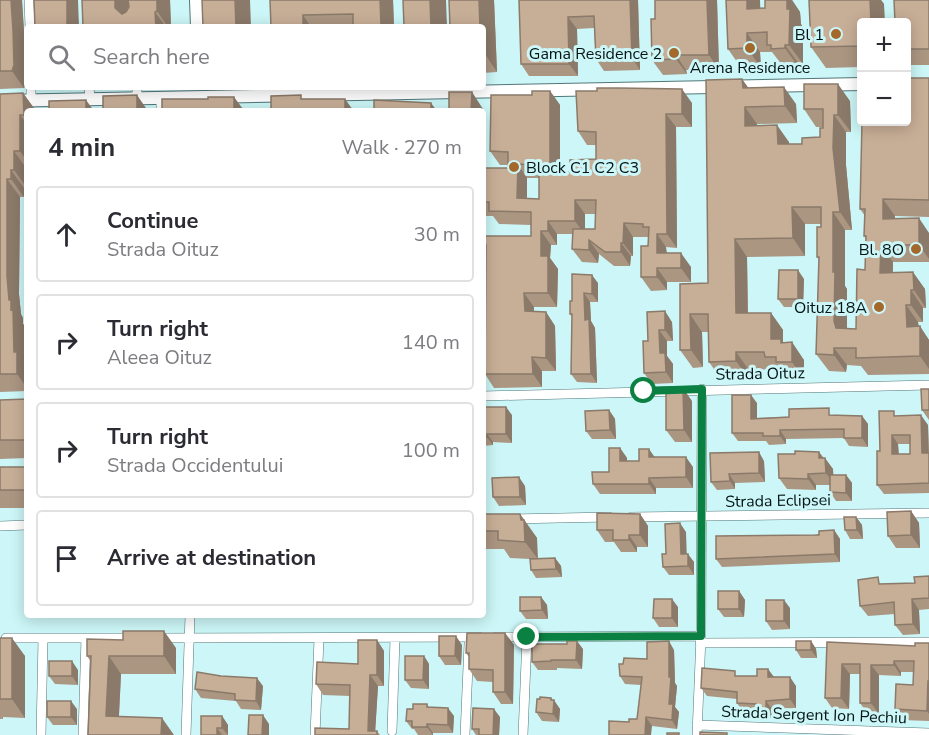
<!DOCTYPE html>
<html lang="en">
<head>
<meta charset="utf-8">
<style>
	:root { --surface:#fff; --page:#f7f7f7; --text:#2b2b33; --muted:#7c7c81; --line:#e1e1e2 }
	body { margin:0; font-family:"Nunito Sans",sans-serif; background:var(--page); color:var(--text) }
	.controls { position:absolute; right:18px; top:18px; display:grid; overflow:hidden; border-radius:6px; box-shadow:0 3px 15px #0003 }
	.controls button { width:54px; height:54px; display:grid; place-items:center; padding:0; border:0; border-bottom:2px solid var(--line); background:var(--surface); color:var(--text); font:30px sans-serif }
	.stop { position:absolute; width:18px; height:18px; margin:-14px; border:4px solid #0b8043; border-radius:50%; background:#fff }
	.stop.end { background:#0b8043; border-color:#fff; box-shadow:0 2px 6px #0008 }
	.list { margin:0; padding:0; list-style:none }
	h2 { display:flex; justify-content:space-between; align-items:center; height:78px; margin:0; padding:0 24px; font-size:26px }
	h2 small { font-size:20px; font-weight:400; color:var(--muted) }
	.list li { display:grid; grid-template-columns:39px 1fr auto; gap:18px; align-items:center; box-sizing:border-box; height:96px; margin:0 12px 12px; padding:0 12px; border:2px solid var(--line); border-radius:6px }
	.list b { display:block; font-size:22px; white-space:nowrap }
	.list p { margin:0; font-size:20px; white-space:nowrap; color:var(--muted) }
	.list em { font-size:20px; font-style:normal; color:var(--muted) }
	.icon { flex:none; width:33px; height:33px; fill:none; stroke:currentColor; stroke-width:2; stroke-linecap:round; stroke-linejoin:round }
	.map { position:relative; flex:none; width:929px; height:735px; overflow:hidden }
	.search { position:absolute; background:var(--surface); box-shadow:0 3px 15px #0003; left:24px; top:24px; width:462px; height:66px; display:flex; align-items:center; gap:15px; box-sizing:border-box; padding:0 21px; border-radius:6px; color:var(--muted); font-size:22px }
	.panel { position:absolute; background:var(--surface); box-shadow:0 3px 15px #0003; left:24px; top:108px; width:462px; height:510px; border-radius:6px }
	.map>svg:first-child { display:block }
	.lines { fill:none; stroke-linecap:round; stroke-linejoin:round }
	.minor-casing { stroke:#517779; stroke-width:10 }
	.tertiary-casing { stroke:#517779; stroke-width:14 }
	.minor { stroke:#fff; stroke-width:9 }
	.tertiary { stroke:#fff; stroke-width:12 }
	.wall { fill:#ab9682; fill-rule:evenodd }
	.shaded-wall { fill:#8b7a6a }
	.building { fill:#c7ae97; stroke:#8b7a6a; stroke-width:1.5; fill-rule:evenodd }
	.route { stroke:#0b8043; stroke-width:8 }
	.poi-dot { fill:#a4682a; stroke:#ccf6f7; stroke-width:2 }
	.labels { text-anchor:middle; stroke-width:6; stroke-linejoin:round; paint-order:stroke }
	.poi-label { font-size:16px; fill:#041313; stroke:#ccf6f7; text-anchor:end }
	.street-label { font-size:16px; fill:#041313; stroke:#ccf6f7 }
</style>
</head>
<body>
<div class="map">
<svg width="929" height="735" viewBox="0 0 929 735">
	<rect width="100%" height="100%" fill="#ccf6f7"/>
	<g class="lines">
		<!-- minor casing -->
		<g class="minor-casing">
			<path id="minor" d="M29 0 30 27
				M31 87V100
				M89 87 90 99
				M137 87V98
				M161 98V111
				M483 396 929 385
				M631 517 929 513
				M511 519 609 517
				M0 526 27 525
				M496 637 701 636
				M6 638H134
				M157 638 479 637
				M700 643 929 642
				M697 725 929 733
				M392 731 395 638
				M41 735 43 638
				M83 735 86 638
				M186 735 190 615
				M315 735 319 639
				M465 735 469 644
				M523 735 527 637
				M697 735 701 636 702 389"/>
		</g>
		<!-- tertiary casing -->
		<g class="tertiary-casing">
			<path id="tertiary" d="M196 0 197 27
				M0 101 862 84"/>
		</g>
		<!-- minor -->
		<use href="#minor" class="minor"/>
		<!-- tertiary -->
		<use href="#tertiary" class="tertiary"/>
	</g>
	<!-- wall -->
	<path class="wall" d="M0 0H22L25 47 26 83 24 88 0 89Z
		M82 0H170L171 27H83Z
		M270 0H393L394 27H271Z
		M449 0H494L497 72 483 73V27H450Z
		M519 0H638L640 70 604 71 596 59 594 28 577 29 578 76H529L521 64Z
		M717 0 719 70H686L687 74 663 75 652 60 655 19Z
		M726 0H760V9L765 8V0H792L800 12 801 24 803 28V64H799V68L785 69 772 52H760L761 68 742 69 728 49Z
		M809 0H881L884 4 861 22V67L826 68 811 47Z
		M929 0V65H907L906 22Z
		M929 78V217L895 216V219L929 233V262H893V273L925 289 926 308H923V322H918L919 326 929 340V374L868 375 861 366 847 365 846 372 829 371 816 354 819 260 817 257 821 224H805V256L747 257 748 313H771L783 330V342L804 360V379H789L785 374 777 375 773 369 749 370V379H721L709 362V332H702L703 367 693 368 680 350V284L708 283 742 79 748 88 796 104 797 123 757 124V125L789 142V144H802L820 137 823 127H816L804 109 850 101 851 132H846V165L852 230H845V286L847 289V328L856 329 865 270 866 239 864 236 865 216 860 209Z
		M47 87H80L48 88Z
		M550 91 560 105V172H570L596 159V145H587L578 131 692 103V127H676L677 248 666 247 667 253 691 267V282H667V290L651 291 641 277 648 246 649 237H633V256H631L630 266H614L599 254 598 263 582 262 572 249 573 234H557V245H551L550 258 558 269 557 307H534V312H546L555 326 556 371H542V387L494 388 485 374 486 258H483V236H531V225L499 224 493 216H483V168H508V165H500L490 151 532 95ZM527 178H539V199H527ZM585 214H595V229H585Z
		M23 93 36 111H27V188H24V197H20L19 294 21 314 23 318V324L26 327 27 391 0 392V94Z
		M804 279 803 307H784L778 299Z
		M598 283V302H590L591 321 595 328 597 383 577 382 571 374 572 317 570 314 572 301Z
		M647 312 672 322 673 341H667V356L673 364V383L652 384 644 373 648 341Z
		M929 389V420L922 410Z
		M27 399V458L0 459V400Z
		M692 401V442H675L666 430Z
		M757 403V418L834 415 862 416 868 424V447L849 446 844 438 786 439V444L769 445 766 441H738L732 433Z
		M483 407 512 415V443L493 442V445L483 446Z
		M609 410 615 419 616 439H592L586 431Z
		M898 416 928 425 929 453V493L884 494 877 485ZM898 444H910V454H899Z
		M620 448 627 458V461H639L654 457 693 467V488H656V494H600L593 484 609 472Z
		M819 452 833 469V475H846L852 483V501H836L830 492V485H816V490L787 489 779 478 795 454Z
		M764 461 765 482 735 483V489L717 490 711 482Z
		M0 467H27V508H0Z
		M525 486 526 505 499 506 493 497Z
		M911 511 919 523 920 548H896L888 536Z
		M483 514H520L537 538V559L555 558 561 566 562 577 536 578 531 570 530 559 510 558 504 549H483Z
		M640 514 648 526V547H637V552H621L614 542H605L597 530Z
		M856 517 862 525 863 539H850L845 530Z
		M834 530 840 539V562L722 567 716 559Z
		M686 532V554L694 562V575H669L663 567 666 554Z
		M929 576V609L919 610 920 634 903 635 895 625V614L868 616 860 606 883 584 915 583Z
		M739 591 745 600 744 617H724L718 609Z
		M541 597 547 605 548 619H526L520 611Z
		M678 607V627H659L653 618Z
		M790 608V629L772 630 766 621Z
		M505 633 514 645 513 704H501L493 692V682L477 681 469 669V657L466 653Z
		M0 638 25 656V718L3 717V719H0Z
		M377 640 384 651V686H378L375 731H377L380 735H315L349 729 350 696 323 695 316 684 358 664Z
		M811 641 816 649 817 658H801L796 650Z
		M827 642 915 646 929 643V721L902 720 895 709 913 685 914 672H901V676L879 675V714H868L860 703V674H850L849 709 832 708 825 698Z
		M567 644 583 649 582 669 557 668V670H538L532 662Z
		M462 645 461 665H445L439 656Z
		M176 648V674H121L119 716 88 735 91 662 87 656Z
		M674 650 675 683 677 686 675 707 679 712 677 729 652 726 629 722 637 719 641 685 625 684 620 676 623 664 647 659Z
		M424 656 429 664V689L411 688 405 680Z
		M768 669 773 677 796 686V708L772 709V718H762L758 712H743L737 703V699L707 696 701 688 738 676H757Z
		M78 670V685L55 684 49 676Z
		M263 686 261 710 241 709 236 701 201 698 195 689Z
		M551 698 560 709 559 722 542 721 536 712Z
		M427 704 429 707 454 716 453 733H433V735H418L414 729H412L406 721 413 709Z
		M77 709V725H53L47 717Z
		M222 716 228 725V735H201Z
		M500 717 499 735H476L472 729Z"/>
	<!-- shaded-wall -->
	<path class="shaded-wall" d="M11 0H22L25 47 26 83 24 88 12 71Z
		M67 0H78L79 27H67Z
		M115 0H128L129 27 115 8Z
		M157 0H170L171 27H168L157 11Z
		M235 0H250L251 27H236Z
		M380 0H393L394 27H383L381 24Z
		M430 0H446L447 27H431Z
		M479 0H494L497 72 483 51V27H480Z
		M630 0H638L640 70 632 58Z
		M707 0H717L719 70 709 55Z
		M747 0H760L761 29 747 9Z
		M787 0H792L800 12 801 24 803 28V64L789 45Z
		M870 0H881L884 4 885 22H871Z
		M155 12 166 27H156Z
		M303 15 311 27H303Z
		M568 17 577 29 578 76 569 64Z
		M747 33 760 52 761 68 747 48Z
		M785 45 799 64V68L785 48Z
		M676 55 686 70 687 74 676 59Z
		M742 79 755 97 743 88Z
		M838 84 850 101 851 132 838 115Z
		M784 87 796 104 797 123 785 106Z
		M682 89 692 103V127L682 114Z
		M550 91 560 105V186L550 172Z
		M472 92 483 109V117V111H471Z
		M23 93 36 111H27V119L24 115Z
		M137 95 148 111H137Z
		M234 97 243 109V111H234Z
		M345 99 353 110V111H345Z
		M86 100 94 111H86Z
		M431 103 437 111H431Z
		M745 107 757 124V143L745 126Z
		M666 114 676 127 677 248 667 234Z
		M20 115 27 124V161L20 151Z
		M834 115 846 132V165L852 230 840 212 833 148Z
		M777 125 789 142 790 162 778 144Z
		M14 151 26 168 27 188 14 170Z
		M518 164 527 178V212L517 198Z
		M11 170 24 188V197L11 179Z
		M7 179 20 197 19 294 21 314 23 318V324L26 327 27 388 17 374 14 352 11 310 9 300 7 276Z
		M883 199 895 216V236L883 219Z
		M575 200 585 214V235L575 221Z
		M792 207 805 224V256L793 238Z
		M833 212 845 230V286L847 289V338L836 328 834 321Z
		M919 218 929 233V259L919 245Z
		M548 221 557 234V245L548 231Z
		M624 223 633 237V256L623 243Z
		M541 231 551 245 550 258 558 269 557 307 548 293 541 256Z
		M657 234 666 247 667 267 657 253Z
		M735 239 747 257 748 331 736 313Z
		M589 240 599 254 598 263 589 250Z
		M621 243 631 256 630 266 621 252Z
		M881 245 893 262 892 291 880 273Z
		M681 253 691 267V282L681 268Z
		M657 268 667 282V290L657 277Z
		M798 270 804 279 803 307 798 299Z
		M913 272 925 289 926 308 914 290Z
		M592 275 598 283V302L592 294Z
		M911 290 923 308V322L911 305Z
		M524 293 534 307V325L525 311Z
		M584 293 590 302 591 321 595 328 597 383 591 374 585 320Z
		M906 305 918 322 919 344 907 327Z
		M665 311 672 322 673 341 665 330Z
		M546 312 555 326 556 371 546 358Z
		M771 313 783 330V342H792L804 360V379L792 362 771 339Z
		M690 314 702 332 703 367 691 350Z
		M920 326 929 340V369L920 356Z
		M659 330 667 341V356L673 364V383L666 372 660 353Z
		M834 348 847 365 846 372 834 355Z
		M736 352 749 370V379L736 361Z
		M532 357 542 371V387L533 374Z
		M683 388 692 401V442L684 430Z
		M751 395 757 403V427L751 419Z
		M506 407 512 415V443L506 434Z
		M609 410 615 419 616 439 610 430Z
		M921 415 928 425 929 463 922 453Z
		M862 416 868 424V447L862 438Z
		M780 430 786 439V444L780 436Z
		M487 434 493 442V445L487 437Z
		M892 435 898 444 899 463 892 454Z
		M620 448 627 458V471L620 461Z
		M649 449 656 459 649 457Z
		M759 452 764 461 765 482 759 473Z
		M819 452 825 462V458L833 469 834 484 826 473 819 458Z
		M686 457 693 467V488L686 477Z
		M729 474 735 483V489L730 481Z
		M808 474 816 485V490L808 479Z
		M846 475 852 483V501L846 493Z
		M519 477 525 486 526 505 520 497Z
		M649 478 656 488V494L649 484Z
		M911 511 919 523 920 548 911 535Z
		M520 514 537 538 538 559 525 542Z
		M640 514 648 526V547L640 535Z
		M856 517 862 525 863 539 857 530Z
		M680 523 686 532 687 562 681 554Z
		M834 530 840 539V562L835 554Z
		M629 535 637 547V552L629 540Z
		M688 554 694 562V575L688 566Z
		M555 558 561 566 562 577 556 569Z
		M739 591 745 600 744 617 739 609Z
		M541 597 547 605 548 619 542 610Z
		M672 599 678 607V627L672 618Z
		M912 599 919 610 920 634 913 624Z
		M784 600 790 608V629L784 621Z
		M164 631 176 648V674L164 656Z
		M505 633 514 645 513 704 505 692Z
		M456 636 462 645 461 665 455 656Z
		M12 638 25 656V718L12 699Z
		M377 640 384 651V686L377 675Z
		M577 641 583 649 582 669 576 660Z
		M669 641 674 650 675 683 677 686 675 707 679 712 677 729 672 720 669 704Z
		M811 641 816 649 817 658 811 650Z
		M109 656 121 674 118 733 106 716Z
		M424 656 429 664V689L423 680Z
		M72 661 78 670V685L72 676Z
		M894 661 901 672V676L894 665Z
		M842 664 850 674 849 709 841 698Z
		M871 665 879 675V714L871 703Z
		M768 669 774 677H768Z
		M370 675 378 686 375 735 368 731Z
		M790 677 796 686V708L790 699Z
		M257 678 263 686 261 710 256 701Z
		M928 681 929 682V714L927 711Z
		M551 698 554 702V700L560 709 559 722 553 714Z
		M71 701 77 709V725L71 717Z
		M766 701 772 709V718L766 709Z
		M448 708 454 716 453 733 448 725Z
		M494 709 500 717 499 735H493Z
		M263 715 269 724V735H262Z
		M222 716 228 725V735L222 728Z
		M646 717 652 726 651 735H645Z
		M162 718 174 735H161Z
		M427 724 433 733V735L427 727Z
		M217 728 222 735H217Z"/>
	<!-- building -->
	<path class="building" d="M0 0H11L13 30 14 65 12 71H0Z
		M34 0H67V27H35Z
		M82 0H115V8L122 14 126 12 129 7 128 0H157V11L155 12 156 27H83Z
		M202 0H235L236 27H203Z
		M270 0H380L381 24H384V27H353V14L303 15V27H271Z
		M403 0H430L431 27H404Z
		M449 0H479L480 27H450Z
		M519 0H630L632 58 596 59 594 16 568 17 569 64H521Z
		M655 0H707L709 55H676V59L652 60 651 19H655Z
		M726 0H747V9L765 8V0H787V9H790L789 45H785V48L771 49V45H767V32L747 33V48L728 49Z
		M809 0H870L871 22H861V46L811 47Z
		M894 0H929V49H906V22H895Z
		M906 78H929V200L883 199V219L919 218V245H881L880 273 913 272 914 290H911V305H906L907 327 920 326V356L856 358V348H834V355L816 354 819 257H817V227H821V207H792L793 238 735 239 736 313H771V339H781V343L792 342V362H776V357H765L764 352H736V361L709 362 708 314H690L691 350H680V284L708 283 706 80 742 79 743 88 784 87 785 106 745 107V126L777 125 778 144H802V138L820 137V128H823V109H804V84H838V115H834L833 148 840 212H833V272H835L834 321 836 328 856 329 857 269 865 270 866 236H864L865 209H860L862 122H906Z
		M597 88H619L682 89V114H666L667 234H657V253H681V268H657V277H641V246H648L649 227H643V224L624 223 623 243H621V252H605L589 240V250L572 249 573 229H595L596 200H575V221H548V231H541V256H548V293H524L525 311 546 312V358L532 357 533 374H485L486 245H483V236H531V212L489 211V202H483V168H508V152L490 151 491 95H532V91H550V172H570V160L596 159V132L578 131 576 91H597ZM518 164 539 165V199L517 198Z
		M449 92H472L471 111H449Z
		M23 93 24 115H20V151H14V170H11V179H7V276L9 300H11V310L13 309 14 352H17V374H0V94Z
		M137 95V111H103V96Z
		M301 95V99H345V111H271V96Z
		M208 97H234V111H162V99H208Z
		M86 100V111H49V101Z
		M374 100 431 103V111H374Z
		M779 270H798V299H778Z
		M572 274 592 275V294L584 293 585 320 589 319 591 374H571L572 314H570V301H572Z
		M665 311V330H659L660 353H665L666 372 644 373 643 341H648L647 312Z
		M666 388H683L684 430H666Z
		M921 389H929V410H922Z
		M732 395H751V419L789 417V409L829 408V415L862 416V438H844V429L780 430V436H763V433H732Z
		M27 399V440H0V400Z
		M483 407H506V434H487V437H483Z
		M609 410 610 430 586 431 585 411Z
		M879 411H894V416L921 415 922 453H929V483L877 485V451H880ZM892 435H910V454H892Z
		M609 448H620V461H639V449H649V457H686V477L649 478V484H593L592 472H609Z
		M795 451 819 452V458H825L826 473 808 474V479L779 478 778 454H795Z
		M759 452V473L729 474 730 481 711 482 710 453Z
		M0 467H27V490H0Z
		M830 475H846V493L830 492Z
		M519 477 520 497H493L492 478Z
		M911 511V535L888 536 887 512Z
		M597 513 640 514V535H629V540H613V530H597Z
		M483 514H520L521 520H524L525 542 498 540V531H483Z
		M844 517H856L857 530H845Z
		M680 523 681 554H688V566L663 567 662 554H666L665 524Z
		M834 530 835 554 716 559V536L819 535V531Z
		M555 558 556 569 531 570 530 559Z
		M929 576V598L912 599 913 624 895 625 894 602 860 606 858 580 878 577 879 584 915 583 914 577Z
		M718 591H739V609H718Z
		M520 597H541L542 610 520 611Z
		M654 599H672V618H653Z
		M766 600H784V621H766Z
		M123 631H164V656H109L106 716 162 718 161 735H88L91 656H87V639L123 640Z
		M467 633H505V692H493V670L469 669V653H466Z
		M439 636H456L455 656H439Z
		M0 638H12V699H0Z
		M358 640H377V675H370L368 731H377V735H315V728L349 729 350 685 316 684 317 662 358 664Z
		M567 641H577L576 660H551V661L532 662V644H567Z
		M669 641V677H671L669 704H673L672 720 646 717 645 735H609V721L629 722V719H637L642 677 620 676 619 664H623L624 658 647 659V642Z
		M796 641H811V650H796Z
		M827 642 915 646V643H929V681H928L927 711 895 709 896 684 913 685 914 661H894V665H871V703H860V664H842L841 698H825Z
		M405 656H424L423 680H405Z
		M49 661H72V676H49Z
		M702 668 735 671V676H757V669H768V677H790V699L766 701V709H756V704L737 703V692L701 688Z
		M197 672 221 676 257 678 256 701 235 700V694L195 689Z
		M540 697 551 698V700H554L553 714 536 712 537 699H540Z
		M47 701H71V717H47Z
		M413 704H427V707L448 708V725L427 724V727H412V721H406L407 709H413Z
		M473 708 494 709 493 735H479V729H472Z
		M249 715H263L262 735H248Z
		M201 716H222V728H217V735H201Z
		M700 732 727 733V735H700Z
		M667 733H679V735H667Z"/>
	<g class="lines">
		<!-- route -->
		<path class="route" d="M527 637 701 636 702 389 644 391"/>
	</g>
	<!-- markers -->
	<g class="poi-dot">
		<circle cx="836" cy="34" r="6"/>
		<circle cx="750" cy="48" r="6"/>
		<circle cx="674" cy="53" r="6"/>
		<circle cx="514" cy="167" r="6"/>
		<circle cx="916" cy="249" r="6"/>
		<circle cx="879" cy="307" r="6"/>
	</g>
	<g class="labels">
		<!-- poi labels -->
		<g class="poi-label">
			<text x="824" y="40">Bl 1</text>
			<text x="662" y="59">Gama Residence 2</text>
			<text x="750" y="73" text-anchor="middle">Arena Residence</text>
			<text x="526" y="173" text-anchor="start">Block C1 C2 C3</text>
			<text x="904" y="255">Bl. 8O</text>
			<text x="867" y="313">Oituz 18A</text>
		</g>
		<!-- street labels -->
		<g class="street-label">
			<text transform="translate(760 373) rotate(-1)" y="6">Strada Oituz</text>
			<text transform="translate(778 500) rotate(-1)" y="6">Strada Eclipsei</text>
			<text transform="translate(814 714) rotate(2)" y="6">Strada Sergent Ion Pechiu</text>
		</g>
	</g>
</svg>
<div class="controls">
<button>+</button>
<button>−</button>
</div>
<div class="stop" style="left:644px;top:391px"></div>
<div class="stop end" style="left:527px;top:637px"></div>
<div class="search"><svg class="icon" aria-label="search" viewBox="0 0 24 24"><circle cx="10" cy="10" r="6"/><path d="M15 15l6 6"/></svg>Search here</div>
<section class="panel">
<h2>4 min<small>Walk · 270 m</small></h2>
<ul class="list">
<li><svg class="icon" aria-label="ahead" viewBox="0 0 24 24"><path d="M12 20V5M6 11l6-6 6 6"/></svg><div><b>Continue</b><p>Strada Oituz</p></div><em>30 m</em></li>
<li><svg class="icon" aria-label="right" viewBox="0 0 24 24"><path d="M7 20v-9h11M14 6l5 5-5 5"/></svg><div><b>Turn right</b><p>Aleea Oituz</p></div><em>140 m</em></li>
<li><svg class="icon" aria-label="right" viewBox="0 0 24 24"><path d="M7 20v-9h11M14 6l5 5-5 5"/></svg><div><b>Turn right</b><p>Strada Occidentului</p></div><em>100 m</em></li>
<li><svg class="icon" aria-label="arrive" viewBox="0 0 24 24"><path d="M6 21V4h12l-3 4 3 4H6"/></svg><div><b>Arrive at destination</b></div></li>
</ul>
</section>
</div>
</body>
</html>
